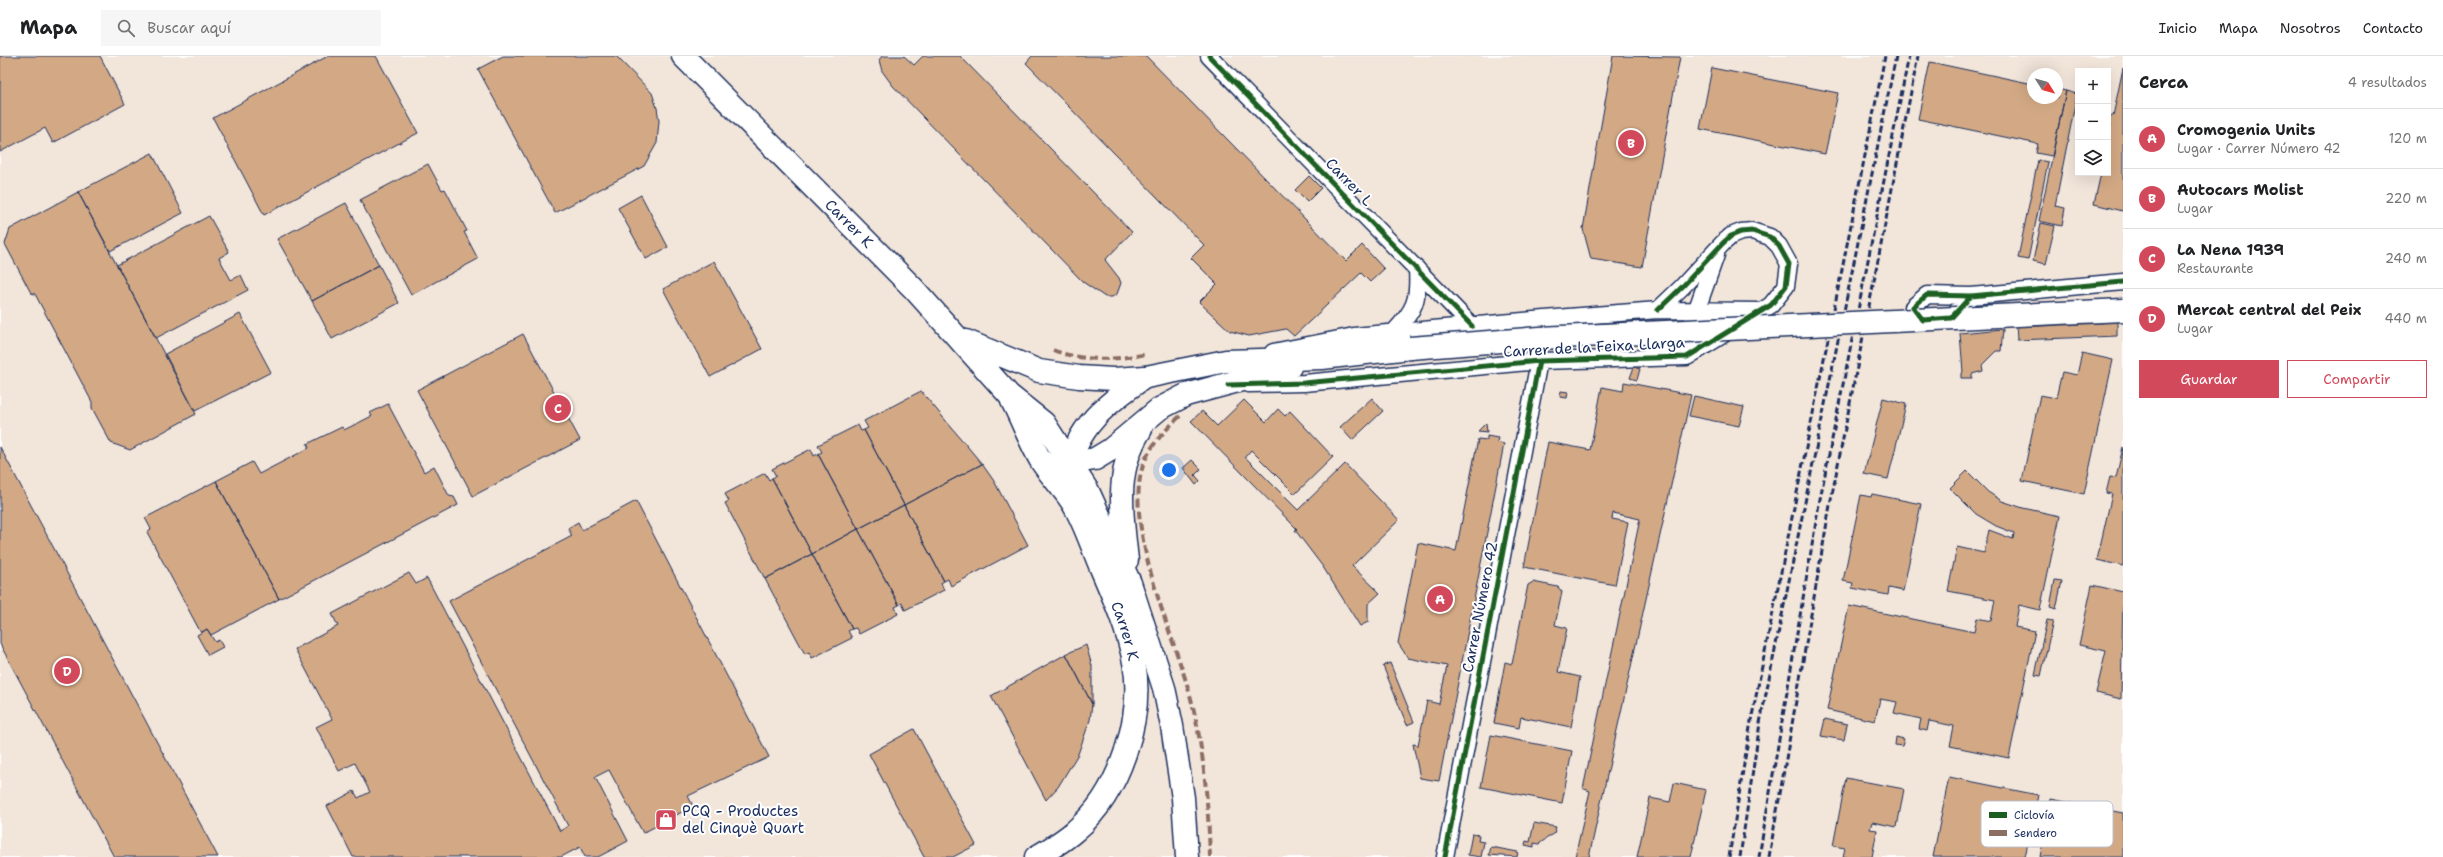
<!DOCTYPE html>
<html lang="es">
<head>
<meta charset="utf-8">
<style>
	:root { --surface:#fff; --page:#f6f6f6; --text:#202124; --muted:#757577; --line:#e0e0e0; --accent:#d1495b }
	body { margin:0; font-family:"Shantell Sans",sans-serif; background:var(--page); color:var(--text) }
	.controls { position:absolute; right:12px; top:12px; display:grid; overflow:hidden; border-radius:0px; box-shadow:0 4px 16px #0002 }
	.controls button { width:36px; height:36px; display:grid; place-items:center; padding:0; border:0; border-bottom:1px solid var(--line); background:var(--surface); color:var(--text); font:20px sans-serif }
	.compass { position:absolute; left:2027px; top:12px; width:36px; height:36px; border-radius:50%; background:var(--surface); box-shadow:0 4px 16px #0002; rotate:127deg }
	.you { position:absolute; left:1169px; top:414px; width:14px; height:14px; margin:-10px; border:3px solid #fff; border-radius:50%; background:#1a73e8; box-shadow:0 0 0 6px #1a73e833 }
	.badge { display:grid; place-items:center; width:26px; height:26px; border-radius:50%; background:var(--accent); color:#fff; font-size:13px; font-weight:700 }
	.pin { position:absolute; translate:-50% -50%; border:2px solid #fff; box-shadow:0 1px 4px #0006 }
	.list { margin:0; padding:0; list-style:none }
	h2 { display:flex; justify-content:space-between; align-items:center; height:52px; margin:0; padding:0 16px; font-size:17px }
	h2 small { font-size:13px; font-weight:400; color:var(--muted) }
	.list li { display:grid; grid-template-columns:26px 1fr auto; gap:12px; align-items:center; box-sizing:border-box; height:60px; padding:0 16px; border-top:1px solid var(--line) }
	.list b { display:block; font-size:15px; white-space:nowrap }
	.list p { margin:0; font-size:13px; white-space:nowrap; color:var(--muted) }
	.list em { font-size:13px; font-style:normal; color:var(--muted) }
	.actions { display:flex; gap:8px; padding:12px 16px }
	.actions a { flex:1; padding:9px 0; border:1px solid var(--accent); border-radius:0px; text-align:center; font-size:14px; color:var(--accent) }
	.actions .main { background:var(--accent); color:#fff }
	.icon { flex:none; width:22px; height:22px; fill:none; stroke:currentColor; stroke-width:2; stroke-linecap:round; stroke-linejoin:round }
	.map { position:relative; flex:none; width:2123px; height:801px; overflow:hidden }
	header { display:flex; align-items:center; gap:24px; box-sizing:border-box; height:56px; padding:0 20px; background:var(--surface); border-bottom:1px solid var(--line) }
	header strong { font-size:19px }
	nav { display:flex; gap:22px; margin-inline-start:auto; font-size:14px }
	.search { width:280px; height:36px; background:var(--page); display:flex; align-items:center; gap:10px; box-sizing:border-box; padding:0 14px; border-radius:0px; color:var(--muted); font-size:15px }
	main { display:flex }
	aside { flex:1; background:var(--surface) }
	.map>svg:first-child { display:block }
	.built { fill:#f2e5da; fill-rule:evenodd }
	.building { fill:#d3a985; stroke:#1b2f5e }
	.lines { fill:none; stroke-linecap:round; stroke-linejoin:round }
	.street-casing { stroke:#1b2f5e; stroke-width:19 }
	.secondary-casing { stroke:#1b2f5e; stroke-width:25 }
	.street { stroke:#fff; stroke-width:16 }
	.secondary { stroke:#fff; stroke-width:22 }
	.rail { stroke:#1b2f5e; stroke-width:3; stroke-dasharray:6 3; stroke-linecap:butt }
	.secondary-bridge-casing { stroke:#1b2f5e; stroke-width:25; stroke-linecap:butt }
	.secondary-bridge { stroke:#fff; stroke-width:22 }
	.quiet { stroke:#8d6e63; stroke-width:4; stroke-dasharray:8 4; stroke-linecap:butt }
	.cycleway-casing { stroke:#fff; stroke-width:8 }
	.cycleway { stroke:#1b5e20; stroke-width:5 }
	.labels { text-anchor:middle; stroke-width:4; stroke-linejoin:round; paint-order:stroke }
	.street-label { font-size:15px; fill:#1b2f5e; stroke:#fff }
	.poi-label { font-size:15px; fill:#1b2f5e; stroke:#fff; text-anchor:start }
	.key { fill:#fff; stroke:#bbc1cf; stroke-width:1 }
	.key-label { font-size:11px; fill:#1b2f5e }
</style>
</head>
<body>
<header>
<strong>Mapa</strong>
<div class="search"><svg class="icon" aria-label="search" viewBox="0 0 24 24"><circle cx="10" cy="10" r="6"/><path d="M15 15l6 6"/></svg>Buscar aquí</div>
<nav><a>Inicio</a><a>Mapa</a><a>Nosotros</a><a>Contacto</a></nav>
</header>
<main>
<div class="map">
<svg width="2123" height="801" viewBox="0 0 2123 801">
	<rect width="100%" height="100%" fill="#fff"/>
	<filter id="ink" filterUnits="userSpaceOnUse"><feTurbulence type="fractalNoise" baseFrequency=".025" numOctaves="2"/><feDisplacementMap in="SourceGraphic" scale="8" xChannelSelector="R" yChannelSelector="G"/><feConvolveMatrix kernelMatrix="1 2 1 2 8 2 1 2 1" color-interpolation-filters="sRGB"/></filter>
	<g filter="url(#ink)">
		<!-- built -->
		<path class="built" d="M0 0H2123V801H0ZM2078 15H2108V117H2078ZM2033 18H2057V42H2033Z"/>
		<!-- building -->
		<path class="building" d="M0 0H100L125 48 53 87 45 72 0 96Z
			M328 0H376L418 77 264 159 213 62Z
			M503 0H616L652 37 657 52 659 65 657 87 644 110 555 157 478 13Z
			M882 0H904L914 9 923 0H960L1132 176 1105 204 1119 222 1121 227 1117 238 1112 241H1105L1083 226 893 30 882 15 879 4Z
			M1032 0H1146L1346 205 1362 189 1384 213 1370 226 1361 217 1294 280 1286 273 1249 280 1230 275 1199 246 1217 228 1191 202 1204 189 1026 7Z
			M1613 0 1680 1 1642 211 1591 203 1583 173Z
			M1930 6 2033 28V42H2057V33L2066 35 2052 100 2036 97 2038 88 1918 63Z
			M1712 12 1838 37 1825 98 1700 73Z
			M2123 12V155L2094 148 2101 117H2108V82L2111 69 2108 68V59L2113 60Z
			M2066 35 2077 38 2055 150 2065 152 2062 170 2039 165Z
			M152 97 183 157 110 195 78 136Z
			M2038 104 2048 106 2028 204 2018 202Z
			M428 108 442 134 445 133 467 175 464 176 478 203 411 239 360 144Z
			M1309 120 1321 132 1307 146 1295 134Z
			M78 136 196 358 130 394 111 387 92 352V346L35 238 31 237 5 188 10 173Z
			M641 139 668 191 646 203 618 152Z
			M346 147 379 209 312 245 277 183Z
			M209 160 229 196 219 202 231 224 241 219 248 234 156 282 117 209Z
			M2041 167 2055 170 2046 208 2033 205Z
			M714 205 762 293 710 321 663 233Z
			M379 209 399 247 332 283 312 245Z
			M240 258 271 316 195 355 165 298Z
			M2117 264V280L2017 284 2016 268Z
			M2003 273 2001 295H1996L1982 309 1983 315 1972 318V322H1961V317L1963 316 1960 277Z
			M523 278 580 384 473 440 417 334Z
			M2082 297 2113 304 2084 438 2022 425 2040 339 2056 342 2062 316 2077 319Z
			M1634 311 1640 313 1637 324 1630 322Z
			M1624 326 1691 339 1589 801H1575L1590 735 1583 733 1640 463 1613 457 1612 463 1628 466 1615 529 1524 511 1548 386 1590 394 1602 331 1623 335Z
			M921 335 982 408 904 449 864 374 868 372 864 365Z
			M1561 335 1568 336 1567 342 1560 341Z
			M1694 340 1744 351 1739 370 1689 360Z
			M1372 342 1383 355 1352 384 1340 371Z
			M1883 342 1906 348 1888 423 1864 418Z
			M1244 344 1266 366 1278 353 1285 360 1290 355 1333 401 1295 438 1251 394 1245 401 1298 454 1345 408 1399 464 1352 510 1380 537 1368 548V566L1360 570 1323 511 1295 474 1297 473 1191 365 1202 355 1217 370Z
			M388 348 424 416 434 410 449 440 454 441 458 449 279 543 216 425 252 406 259 418 309 392 307 388 342 371 344 374 372 360 370 357Z
			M1486 367 1487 376 1478 375Z
			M858 369 861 375 864 374 904 449 858 473 818 398 822 396 818 389Z
			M1487 380 1498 382 1497 386 1504 388 1439 725 1420 722 1413 688 1418 689 1427 645 1439 648 1447 610 1408 602 1398 587 1418 487 1456 495 1478 383 1487 384Z
			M0 391 134 643 218 801H114L0 588Z
			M2123 391V510L2097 504 2112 438 2106 437 2110 421 2116 422Z
			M811 393 814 400 818 398 858 473 812 498 772 422 776 420 772 413Z
			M1192 404 1201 413 1195 419 1200 425 1196 429 1183 412Z
			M982 408 994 425 1028 489 951 530 948 523 944 525 904 449Z
			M1967 415 1988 436 2002 445 2023 452 2060 460 2040 554 2019 549 2015 571 2035 575 2009 702 1950 690 1954 670 1929 665 1927 675 1919 673 1921 663 1894 657 1897 646 1880 643 1875 665 1827 654 1849 550 1974 576 1977 562 1991 565 1995 544 1948 535 1957 491 1984 497 1989 474 2013 483 2014 477 1996 470 1976 458 1950 432Z
			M765 417 769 424 772 422 812 498 765 523 725 447 729 445 725 438Z
			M216 425 279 543 211 579 207 573 201 577 147 476 151 473 145 462Z
			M1872 438 1921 448 1903 535 1889 532 1888 539 1852 532 1853 527 1843 525 1861 439 1871 441Z
			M636 445 769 701 688 740 693 750 643 777 609 714 595 721 628 785 598 801H585L580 791 561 801H353L327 750 354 735 358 742 370 736 355 707 339 715 316 671 332 663 295 593 338 570 332 558 409 517 416 528 427 522 560 775 568 770 449 545 572 480 568 472 578 466 582 474Z
			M904 449 944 525 941 527 944 534 905 554 902 547 899 549 858 473Z
			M858 473 899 549 895 551 898 558 859 578 856 572 852 573 812 498Z
			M812 498 852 573 848 575 852 582 812 602 809 596 805 598 765 523Z
			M2055 524 2062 525 2056 553 2050 551Z
			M1533 526 1558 531 1562 536 1555 569 1567 572 1558 616 1580 621 1571 671 1521 661 1519 672 1494 667 1505 606 1512 608 1528 529Z
			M2092 529 2123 536 2121 643 2096 637 2106 595 2079 589Z
			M2047 564 2053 565 2041 620 2035 619Z
			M207 573 215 586 219 584 223 591 208 599 197 579Z
			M1086 589 1092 610V648L1066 598Z
			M1066 598 1092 648 1090 664 1078 698 1058 731 1046 744 991 640Z
			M1390 607 1414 666 1407 669 1383 610Z
			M1825 663 1847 668 1844 684 1821 680Z
			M914 673 976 789 953 801H924L869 698Z
			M1491 679 1572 695 1562 747 1481 731Z
			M1896 681 1904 683 1902 690 1895 689Z
			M1949 721 2038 739 2025 801H1933Z
			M1846 722 1904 733 1897 771 1872 766 1870 773 1877 774 1872 801H1843L1845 792 1833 790Z
			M1674 727 1706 734 1691 801H1637L1650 742 1670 746Z
			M2051 743 2123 757V801H2040Z
			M1534 767 1556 771 1554 777 1539 788 1534 787V791L1525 789 1526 785 1530 786Z
			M1472 778 1479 779 1478 785 1484 786 1481 801 1468 799Z
			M1491 791 1518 796 1517 801 1489 799Z"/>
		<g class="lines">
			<!-- street casing -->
			<g class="street-casing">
				<path id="street" d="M1209 0 1472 270
					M1971 240 1951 262 1923 264 1913 251 1927 239 1971 240 2123 226
					M1394 276C1415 254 1419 244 1417 213
					M1651 294 1685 287 1716 199
					M1273 296 1354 280 1568 261 1658 254 1761 255
					M1248 328 1304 327 1539 305 1687 301 1771 249 1786 230 1789 208 1779 190 1770 181 1752 175 1741 176 1731 180 1723 187 1682 231 1658 254
					M1445 801 1539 305"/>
			</g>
			<!-- secondary casing -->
			<g class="secondary-casing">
				<g id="secondary">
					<path id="s1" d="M683 0 914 233 1009 339 1044 367 1088 435 1130 527 1164 632 1172 670 1183 742 1187 801"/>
					<path d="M966 285 1039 315 1079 321 1113 323 1146 321 1226 305 1322 302 1410 292"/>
					<path id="s2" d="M1012 345C1022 364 1030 386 1041 405 1050 419 1063 432 1072 446 1084 465 1092 491 1101 512 1114 542 1128 574 1134 606 1144 661 1120 737 1076 774 1064 785 1050 793 1036 801"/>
					<path d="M1059 402 1070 407 1095 403 1110 394 1159 353 1186 339 1290 311"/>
					<path d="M1069 418C1073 372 1110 345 1145 321"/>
					<path d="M1127 504C1122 458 1114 415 1141 373"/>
				</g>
			</g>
			<!-- street -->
			<use href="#street" class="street"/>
			<!-- secondary -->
			<use href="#secondary" class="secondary"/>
			<!-- rail -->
			<path class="rail" d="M1729 801 1751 665 1885 0
				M1740 801 1760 667 1896 0
				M1759 801 1819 448 1909 0
				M1769 801 1830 449 1918 0"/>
			<!-- secondary-bridge casing -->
			<g class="secondary-bridge-casing">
				<path id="secondary-bridge" d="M1410 292 1540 282 2123 254"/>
			</g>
			<!-- secondary-bridge -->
			<use href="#secondary-bridge" class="secondary-bridge"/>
			<!-- quiet -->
			<path class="quiet" d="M1053 294C1083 306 1115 304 1147 298
				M1180 360C1168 372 1155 384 1147 400 1117 458 1174 579 1190 639 1204 691 1208 747 1210 801"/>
			<!-- cycleway casing -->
			<g class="cycleway-casing">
				<path id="cycleway" d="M1209 0 1472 270
					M1971 240 1951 262 1923 264 1913 251 1927 239 1971 240 2123 226
					M1228 329 1304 327 1539 305 1687 301 1771 249 1786 230 1789 208 1779 190 1770 181 1752 175 1741 176 1731 180 1723 187 1682 231 1658 254
					M1445 801 1539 305"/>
			</g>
			<!-- cycleway -->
			<use href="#cycleway" class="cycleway"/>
		</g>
	</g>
	<!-- icons -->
	<defs>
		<g id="shop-square" transform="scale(1.15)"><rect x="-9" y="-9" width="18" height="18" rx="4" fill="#d1495b" stroke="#fff"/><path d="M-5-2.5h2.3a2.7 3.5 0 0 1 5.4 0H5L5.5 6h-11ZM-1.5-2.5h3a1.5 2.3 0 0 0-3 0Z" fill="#fff"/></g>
	</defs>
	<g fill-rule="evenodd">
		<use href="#shop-square" x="666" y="764"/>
	</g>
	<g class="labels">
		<!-- street labels -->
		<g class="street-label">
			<text transform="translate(1349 126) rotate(46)" y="5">Carrer L</text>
			<text dy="5" stroke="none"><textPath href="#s1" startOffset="236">Carrer K</textPath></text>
			<text transform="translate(1594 291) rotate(-3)" y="5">Carrer de la Feixa Llarga</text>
			<text transform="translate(1480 551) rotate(-79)" y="5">Carrer Número 42</text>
			<text dy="5" stroke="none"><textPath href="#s2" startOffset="258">Carrer K</textPath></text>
		</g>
		<!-- poi labels -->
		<g class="poi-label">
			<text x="682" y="760">PCQ - Productes<tspan x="682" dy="17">del Cinquè Quart</tspan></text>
		</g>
	</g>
	<!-- legend -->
	<rect x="1981" y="745" width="132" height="46" rx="6" class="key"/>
	<rect x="1989" y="756" width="18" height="6" fill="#1b5e20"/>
	<rect x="1989" y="774" width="18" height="6" fill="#8d6e63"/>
	<g class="key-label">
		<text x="2014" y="763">Ciclovía</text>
		<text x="2014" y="781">Sendero</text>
	</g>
</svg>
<div class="controls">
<button>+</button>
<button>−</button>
<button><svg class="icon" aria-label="layers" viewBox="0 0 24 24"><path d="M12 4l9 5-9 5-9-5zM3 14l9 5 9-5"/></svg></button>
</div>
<svg class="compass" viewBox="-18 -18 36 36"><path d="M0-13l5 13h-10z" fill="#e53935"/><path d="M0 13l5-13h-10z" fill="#757577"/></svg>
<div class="you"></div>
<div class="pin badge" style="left:1440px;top:543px">A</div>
<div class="pin badge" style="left:1631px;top:87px">B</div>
<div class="pin badge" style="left:558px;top:352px">C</div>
<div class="pin badge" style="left:67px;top:615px">D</div>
</div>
<aside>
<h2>Cerca<small>4 resultados</small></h2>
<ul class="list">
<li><span class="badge">A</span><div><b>Cromogenia Units</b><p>Lugar · Carrer Número 42</p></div><em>120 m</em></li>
<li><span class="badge">B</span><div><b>Autocars Molist</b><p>Lugar</p></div><em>220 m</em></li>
<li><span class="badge">C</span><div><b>La Nena 1939</b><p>Restaurante</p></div><em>240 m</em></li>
<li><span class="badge">D</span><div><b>Mercat central del Peix</b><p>Lugar</p></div><em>440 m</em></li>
</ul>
<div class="actions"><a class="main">Guardar</a><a>Compartir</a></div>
</aside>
</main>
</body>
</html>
